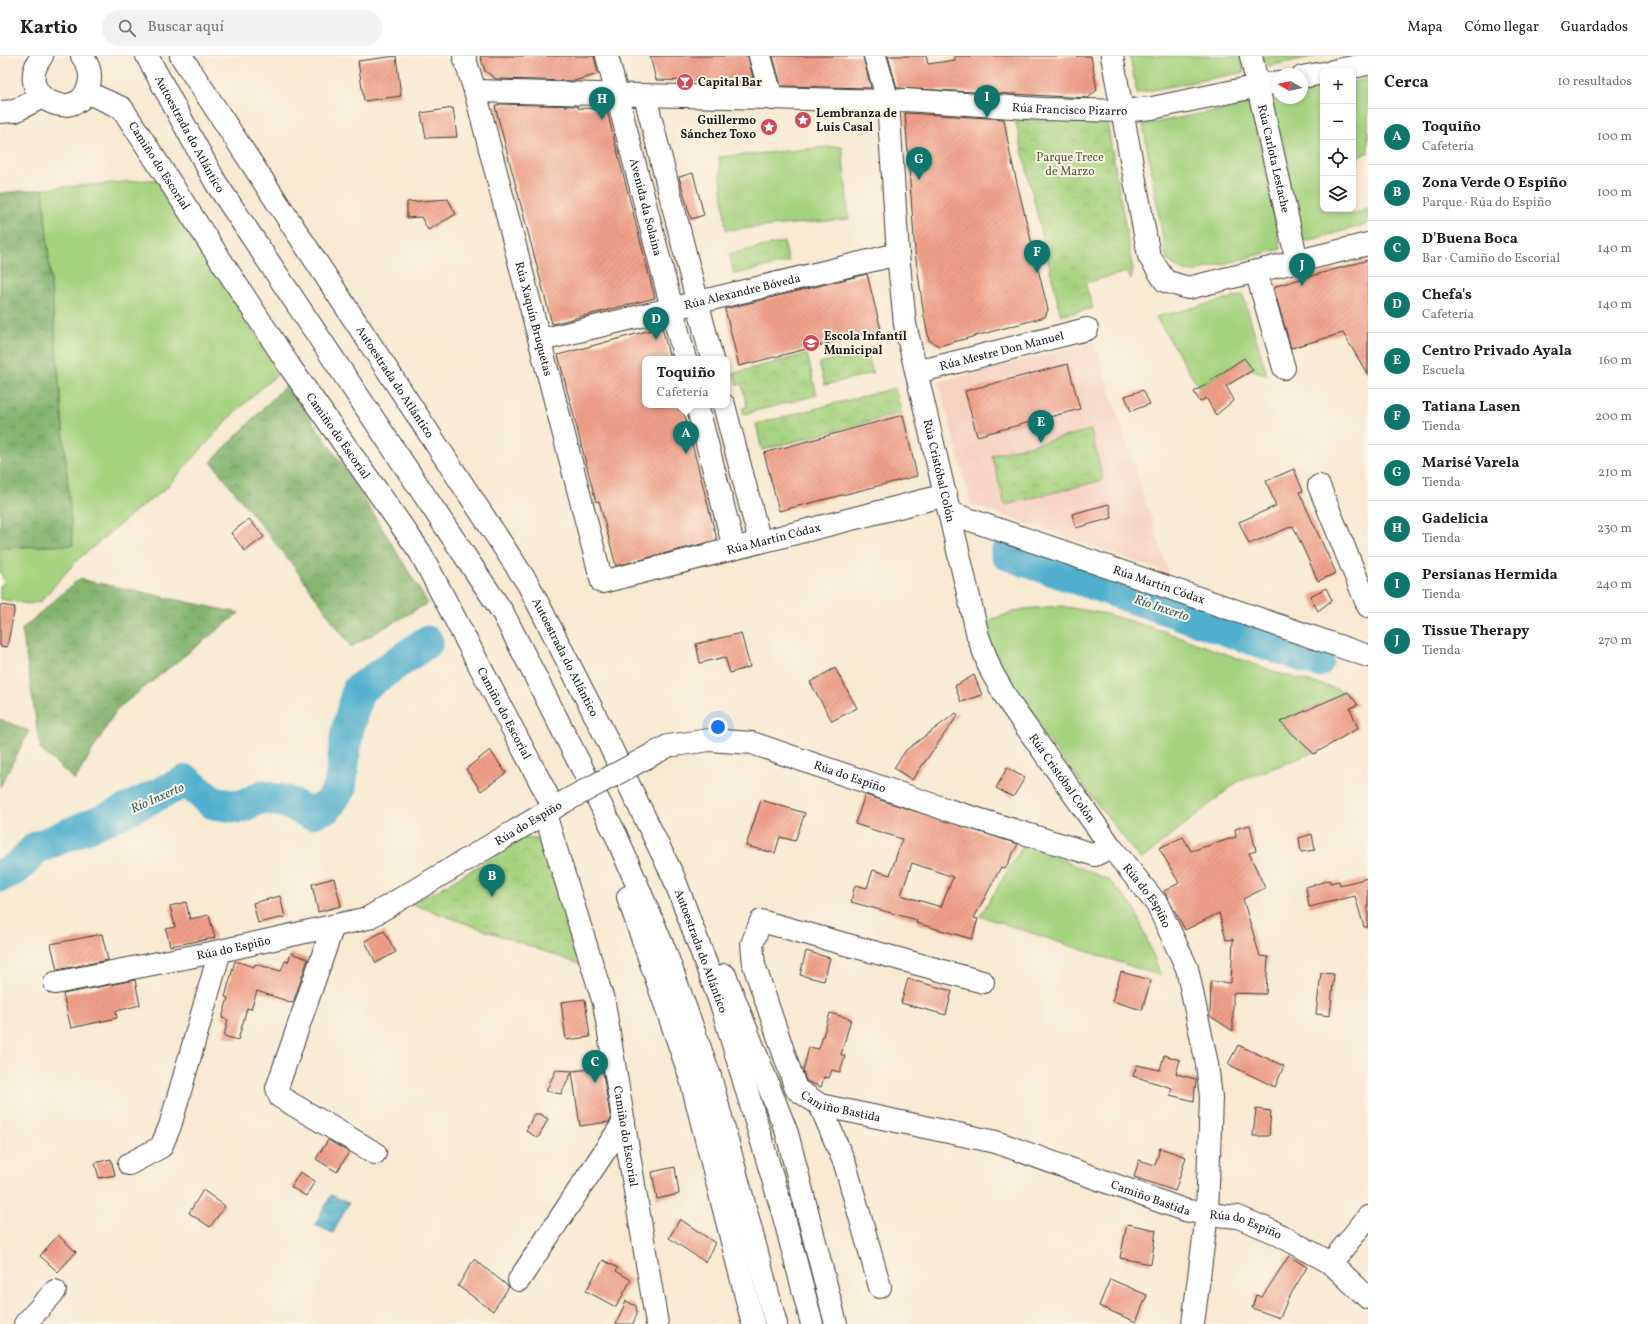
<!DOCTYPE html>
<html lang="es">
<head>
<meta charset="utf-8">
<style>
	:root { --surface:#fff; --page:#f2f2f2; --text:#202124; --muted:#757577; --line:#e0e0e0; --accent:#0f766e }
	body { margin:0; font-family:Vollkorn,serif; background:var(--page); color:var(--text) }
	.controls { position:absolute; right:12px; top:12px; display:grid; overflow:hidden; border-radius:8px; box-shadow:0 2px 6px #0003 }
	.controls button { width:36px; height:36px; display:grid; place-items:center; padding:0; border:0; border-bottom:1px solid var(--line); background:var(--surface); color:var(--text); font:20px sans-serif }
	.compass { position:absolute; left:1272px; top:12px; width:36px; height:36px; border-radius:50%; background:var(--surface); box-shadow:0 2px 6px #0003; rotate:279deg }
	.you { position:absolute; left:718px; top:671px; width:14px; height:14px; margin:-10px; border:3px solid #fff; border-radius:50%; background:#1a73e8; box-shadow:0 0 0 6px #1a73e833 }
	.badge { display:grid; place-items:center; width:26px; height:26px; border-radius:50%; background:var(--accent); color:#fff; font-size:13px; font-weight:700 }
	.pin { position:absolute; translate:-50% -33px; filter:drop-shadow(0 1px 2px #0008) }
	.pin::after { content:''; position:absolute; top:21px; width:14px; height:12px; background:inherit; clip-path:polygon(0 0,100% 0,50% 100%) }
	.popup { position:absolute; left:642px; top:300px; width:88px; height:52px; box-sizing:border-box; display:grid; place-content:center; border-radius:8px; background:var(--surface); filter:drop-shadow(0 1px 3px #0005); font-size:13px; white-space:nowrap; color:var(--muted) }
	.popup b { font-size:15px; color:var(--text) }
	.popup::after { content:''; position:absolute; left:50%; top:100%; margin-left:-8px; border:8px solid transparent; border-top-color:var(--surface) }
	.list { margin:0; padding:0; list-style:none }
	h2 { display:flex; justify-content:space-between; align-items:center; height:52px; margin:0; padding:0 16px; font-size:17px }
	h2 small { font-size:13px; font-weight:400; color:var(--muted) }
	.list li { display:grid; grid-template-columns:26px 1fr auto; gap:12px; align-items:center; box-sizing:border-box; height:56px; padding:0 16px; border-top:1px solid var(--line) }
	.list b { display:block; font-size:15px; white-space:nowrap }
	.list p { margin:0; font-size:13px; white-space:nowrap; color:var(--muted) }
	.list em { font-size:13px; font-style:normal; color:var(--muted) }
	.icon { flex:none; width:22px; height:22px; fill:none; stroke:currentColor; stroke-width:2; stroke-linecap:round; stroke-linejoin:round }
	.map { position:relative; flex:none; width:1368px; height:1268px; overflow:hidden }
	header { display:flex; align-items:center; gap:24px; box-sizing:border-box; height:56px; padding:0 20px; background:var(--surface); border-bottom:1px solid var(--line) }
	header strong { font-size:19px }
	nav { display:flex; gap:22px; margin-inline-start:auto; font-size:14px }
	.search { width:280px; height:36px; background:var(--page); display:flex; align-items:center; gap:10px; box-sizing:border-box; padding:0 14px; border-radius:22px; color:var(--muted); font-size:15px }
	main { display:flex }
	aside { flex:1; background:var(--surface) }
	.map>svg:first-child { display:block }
	.built { fill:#f5d2c2 }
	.grass { fill:#a5d27f; stroke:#60774e }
	.forest { fill:url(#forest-crowns); stroke:#506845 }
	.park { fill:url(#park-crowns); stroke:#60774e }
	.water { fill:url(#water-waves); stroke:#366674 }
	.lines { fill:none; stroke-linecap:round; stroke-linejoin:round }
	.river { stroke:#4fafcd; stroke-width:33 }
	.building { fill:url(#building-hatch); fill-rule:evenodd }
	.minor-casing { stroke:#3d3b37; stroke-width:24 }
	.highway-casing { stroke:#3d3b37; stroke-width:24 }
	.minor { stroke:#fff; stroke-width:22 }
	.highway { stroke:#fff; stroke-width:22 }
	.minor-bridge-casing { stroke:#3d3b37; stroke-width:24; stroke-linecap:butt }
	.minor-bridge { stroke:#fff; stroke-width:22 }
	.labels { text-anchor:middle; stroke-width:4; stroke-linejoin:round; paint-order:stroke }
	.poi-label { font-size:12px; font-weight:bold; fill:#1c1c1c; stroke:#fcf5e5; text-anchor:start }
	.street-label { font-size:12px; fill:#1c1c1c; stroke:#fcf5e5 }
	.park-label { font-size:12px; fill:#4c5c3f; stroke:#fcf5e5 }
	.water-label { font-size:13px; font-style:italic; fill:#335e6c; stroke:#fcf5e5 }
</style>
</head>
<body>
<header>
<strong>Kartio</strong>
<div class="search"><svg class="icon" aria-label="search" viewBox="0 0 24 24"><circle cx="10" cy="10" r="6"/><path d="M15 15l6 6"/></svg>Buscar aquí</div>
<nav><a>Mapa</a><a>Cómo llegar</a><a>Guardados</a></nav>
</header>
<main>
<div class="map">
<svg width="1368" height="1268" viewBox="0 0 1368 1268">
	<defs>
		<pattern id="forest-crowns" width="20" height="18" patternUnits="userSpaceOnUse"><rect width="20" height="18" fill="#84b46e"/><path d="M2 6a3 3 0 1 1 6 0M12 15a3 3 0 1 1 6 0" fill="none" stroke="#6b925a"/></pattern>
		<pattern id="park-crowns" width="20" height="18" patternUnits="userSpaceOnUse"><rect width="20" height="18" fill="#a5d27f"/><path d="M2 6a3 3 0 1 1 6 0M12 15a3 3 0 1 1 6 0" fill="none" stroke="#8db46d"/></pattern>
		<pattern id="water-waves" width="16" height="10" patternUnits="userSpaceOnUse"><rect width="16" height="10" fill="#4fafcd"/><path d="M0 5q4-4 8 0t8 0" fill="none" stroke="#418ea6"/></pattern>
		<pattern id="building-hatch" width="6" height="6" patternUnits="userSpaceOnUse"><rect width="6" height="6" fill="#f09f89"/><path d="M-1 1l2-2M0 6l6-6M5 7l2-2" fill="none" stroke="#cd8876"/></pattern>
	</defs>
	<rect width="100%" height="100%" fill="#fcf5e5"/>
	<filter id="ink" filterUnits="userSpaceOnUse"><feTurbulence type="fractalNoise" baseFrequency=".025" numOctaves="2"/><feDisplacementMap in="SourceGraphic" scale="8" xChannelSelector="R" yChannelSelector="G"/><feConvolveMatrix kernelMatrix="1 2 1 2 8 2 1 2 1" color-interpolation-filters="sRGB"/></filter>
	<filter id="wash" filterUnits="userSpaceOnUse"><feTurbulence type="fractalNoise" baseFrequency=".012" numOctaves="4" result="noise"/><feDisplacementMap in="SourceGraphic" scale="16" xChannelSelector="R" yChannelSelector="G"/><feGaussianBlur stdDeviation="0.9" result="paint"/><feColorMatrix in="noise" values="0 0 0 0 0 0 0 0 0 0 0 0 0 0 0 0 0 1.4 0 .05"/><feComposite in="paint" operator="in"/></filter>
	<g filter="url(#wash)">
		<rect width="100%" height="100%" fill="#f8e9d2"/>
		<!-- built -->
		<path class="built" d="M1094 286 1169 517 971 448 939 326Z"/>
		<!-- grass -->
		<path class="grass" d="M1130 0H1241L1244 16 1137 37Z
			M1260 0H1315L1269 10 1261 3Z
			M1368 23V97L1353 102V26Z
			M1323 33V153H1333L1335 157 1346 154 1350 159 1368 153V168L1306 185 1297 181 1270 50 1277 43 1302 42V37Z
			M1252 48 1281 193 1192 216 1181 214 1167 204 1143 69Z
			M842 90 849 163 726 174 719 101Z
			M159 123 281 315 234 357 165 433 138 453 75 506 41 545 28 548 0 543V530L5 526 0 515V492L73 489 43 133Z
			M1243 239 1267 319 1253 314 1244 302 1199 332 1156 261Z
			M1061 550 1106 558 1160 574 1281 618 1348 636 1280 666 1312 697 1237 726 1141 804 1018 646 989 589 986 565 1023 553Z
			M1024 788 1109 824 1135 853 1161 920 980 860Z"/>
		<!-- forest -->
		<path class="forest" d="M43 133 73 489 0 492V137Z
			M287 328 348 417 428 547 351 591 295 512 211 406Z
			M79 523 239 557 117 653 75 724 40 693 22 573Z
			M0 663 29 675 0 731Z"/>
		<!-- park -->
		<path class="park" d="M1015 63 1107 66 1133 214 1131 224 1126 216 1085 227 1093 252 1061 260Z
			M784 186 789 206 734 218 729 198Z
			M867 295 873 317 825 329 819 307Z
			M807 298 817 339 744 358 742 352 747 351 742 328 737 329 734 317Z
			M895 332 902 357 762 394 756 368Z
			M1091 374 1103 424 1005 449 992 399Z
			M525 782 536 783 544 788 585 910 409 847 435 836Z"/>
		<!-- water -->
		<path class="water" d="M331 1139 349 1147 333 1177 315 1169Z"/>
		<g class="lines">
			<!-- river -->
			<path class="river" d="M1007 498 1318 605
				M0 820 17 812 36 792 120 757 186 725 213 747 240 751 262 741 287 746 309 757 327 751 340 732 347 676 358 634 427 586"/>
		</g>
		<g id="blocks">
			<!-- building -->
			<path class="building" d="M396 0 401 40 364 45 358 5Z
				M480 0H594L598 18 574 25 496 23 485 15Z
				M650 0H748L753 22 748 26 656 24Z
				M773 0H863L871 32 781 30Z
				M888 0H926L928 8 955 4V0H1091L1097 34 1088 42 897 32Z
				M500 48 577 50 578 52 603 53 607 55 655 242 552 268 495 50Z
				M453 52 457 81 426 82 421 57Z
				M905 57 1004 63 1010 98 1048 254 1045 261 939 290 929 284 924 260 915 196Z
				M693 117 704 159 691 163 679 121Z
				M448 143 456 158 428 174 421 161 407 162V146Z
				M1368 204V319L1343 277 1291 292 1274 234 1276 230Z
				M867 218 881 274 739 310 725 253Z
				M662 271 670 303H645V349H682L717 484 616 510 599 445 596 446 558 299Z
				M1244 302 1253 314 1226 330 1234 344 1216 359 1206 342 1200 346 1194 336Z
				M1068 308 1080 353 977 380 965 335Z
				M1143 334 1150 348 1131 355 1125 340Z
				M903 359 917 420 779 455 764 397Z
				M1294 413 1303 435 1299 436 1336 517 1318 525 1293 470 1249 488 1239 466 1276 450 1266 425Z
				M1109 448 1112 462 1076 472 1072 458Z
				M249 463 264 481 245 495 231 477Z
				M1326 532 1332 544 1318 555 1310 540Z
				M0 549 15 551 7 591 0 590Z
				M741 577 750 611 730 617 725 601 700 607 696 588Z
				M835 612 857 652 832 665 810 626Z
				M974 619 982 639 961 646 955 630Z
				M1348 636 1358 649 1350 652 1358 672 1314 698 1280 666Z
				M956 657 958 659 912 724 894 712 906 694Z
				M490 694 506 717 481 735 466 713Z
				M1007 712 1025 722 1013 741 996 732Z
				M865 739 1018 788 1005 813 1001 811 974 862 978 863 972 883 916 867 917 864 851 846 855 829 867 832 873 814 890 819 902 783 855 768ZM912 807 953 821 941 851 901 839Z
				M761 744 805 757 795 785 780 781 775 797 746 790Z
				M1250 769 1256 795 1249 797 1265 832 1243 843 1260 900 1268 901 1266 938 1233 937V975L1210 960 1211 925 1231 927 1233 883 1226 884 1219 857 1185 874 1164 835 1179 827 1159 792 1183 781 1191 795 1236 781 1235 773Z
				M1312 778 1315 794 1301 796 1299 782Z
				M334 822 341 850 318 856 312 828Z
				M1368 822V871H1364L1355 840 1309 851 1306 831 1330 824V827L1339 825 1340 829Z
				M280 840 285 861 258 867 253 847Z
				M186 846 190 863 209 859 215 882 170 890 166 873 175 871 170 850Z
				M384 875 396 896 376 907 365 885Z
				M102 878 108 904 57 914 51 888Z
				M806 895 830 902 824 925 800 919Z
				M291 897 308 903 293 947 257 935 251 953 247 952 238 984 224 980 228 964 222 962 228 942 225 941 235 905 254 911 255 908 281 915 285 905 288 906Z
				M1121 916 1151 924 1142 954 1112 945Z
				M1321 917 1334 918 1330 960 1316 958Z
				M908 923 952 935 946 959 901 947Z
				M135 924 140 949 116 955 117 962 71 972 63 938Z
				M585 943 590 981 566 984 561 946Z
				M830 957 851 963 841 999 845 1000 840 1016 832 1014 829 1022 824 1021 821 1031 806 1025 803 1015 809 991 819 993Z
				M1238 989 1284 1010 1275 1031 1228 1008Z
				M1164 999 1180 1004 1176 1018 1196 1023 1194 1045 1170 1039 1172 1032 1133 1020 1137 1009 1160 1014Z
				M602 1012 611 1064 609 1066 580 1070 572 1016 561 1038 546 1035 556 1014 572 1015Z
				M1256 1053 1271 1055 1269 1080H1253Z
				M534 1058H540L548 1063 538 1082 526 1075Z
				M328 1084 349 1096 337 1116 316 1103Z
				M1160 1092 1186 1101 1175 1135 1134 1121 1139 1104 1155 1109Z
				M111 1103 115 1119 99 1122 95 1107Z
				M675 1111 679 1138 657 1143 652 1116Z
				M300 1116 315 1125 306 1140 291 1131Z
				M203 1134 225 1150 210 1171 189 1157Z
				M680 1163 715 1187 705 1206 669 1182Z
				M1127 1168 1156 1174 1151 1208 1120 1202Z
				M58 1179 76 1196 58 1216 40 1200Z
				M1289 1200 1307 1211 1287 1245 1280 1262 1252 1252 1256 1239 1262 1241Z
				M474 1203 509 1231 493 1255 458 1230Z
				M603 1204 618 1212 616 1215 631 1224 616 1251 586 1235Z
				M1110 1223 1147 1239 1136 1266 1099 1250Z
				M626 1245 636 1250 637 1257 633 1268H616Z"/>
		</g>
	</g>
	<g filter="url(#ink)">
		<use href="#blocks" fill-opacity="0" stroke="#3d3b37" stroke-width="1"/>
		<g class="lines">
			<!-- minor casing -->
			<g class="minor-casing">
				<g id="minor">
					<path d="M42 0C10 42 79 70 89 29 92 18 89 9 82 0"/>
					<path id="s1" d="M464 0 475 35 602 526 946 439"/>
					<path id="s2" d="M607 0 685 303"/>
					<path d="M760 0 772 43"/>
					<path id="s3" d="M875 0 888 45 898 198 905 268 978 580 991 615 1010 648 1111 791"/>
					<path d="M1112 0 1149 200 1165 225 1188 232 1368 188"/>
					<path id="s4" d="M1251 0 1297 205"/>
					<path d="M1333 15 1368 8"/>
					<path d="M1302 21 1323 17"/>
					<path id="s5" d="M475 35 888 45 905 44 1043 53 1122 55 1152 52 1278 26"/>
					<path id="s6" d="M86 36 122 52 290 311 420 496 554 752"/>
					<path d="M645 40 712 303"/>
					<path d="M0 56 15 55 42 41"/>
					<path d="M1256 215 1284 312"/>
					<path id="s7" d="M541 284 898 198"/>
					<path id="s8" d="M916 313H929L1087 273"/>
					<path d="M697 349 734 492"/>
					<path d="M724 349 760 486"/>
					<path d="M1319 430 1368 550"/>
					<path id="s9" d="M950 457 1368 600"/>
					<path id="s10" d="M668 690 709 684 752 687 945 753 1095 799 1111 791 1157 848 1187 912 1207 1008 1211 1041 1207 1158 1238 1161 1274 1176 1331 1207 1368 1242"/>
					<path id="s11" d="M545 758 604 947 657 1268"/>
					<path d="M333 870 277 1032 280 1041 375 1097"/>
					<path id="s12" d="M983 926 761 865 752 888 754 909 796 1033 820 1049 996 1086 1184 1154 1207 1158 1193 1268"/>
					<path id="s13" d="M55 927 220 895 368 862 562 747"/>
					<path d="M820 1049 845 1108 880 1231"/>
					<path d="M129 1108 161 1091 170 1070 220 895"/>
					<path d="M1331 1207 1368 1161"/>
					<path d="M519 1224 624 1066"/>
					<path d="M25 1268 55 1235"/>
				</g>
			</g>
			<!-- highway casing -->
			<g class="highway-casing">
				<g id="highway">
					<path id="s14" d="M147 0 216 127 503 557 616 779 665 895 710 1020 776 1268"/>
					<path id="s15" d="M181 0 528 528 596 661 674 822 722 951 783 1157 812 1268"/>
					<path d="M628 841 690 1020 753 1268"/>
					<path d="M725 919 787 1077 836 1268"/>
				</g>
			</g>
			<!-- minor -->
			<use href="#minor" class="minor"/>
			<!-- highway -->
			<use href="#highway" class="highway"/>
			<!-- minor-bridge casing -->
			<g class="minor-bridge-casing">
				<path id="minor-bridge" d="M562 747 668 690"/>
			</g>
			<!-- minor-bridge -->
			<use href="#minor-bridge" class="minor-bridge"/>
		</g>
	</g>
	<!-- icons -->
	<defs>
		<g id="bar-disc" transform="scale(0.9)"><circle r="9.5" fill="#d1495b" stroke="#fcf5e5"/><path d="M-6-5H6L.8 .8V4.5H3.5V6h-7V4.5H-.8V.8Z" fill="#fff"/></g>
		<g id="sight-disc" transform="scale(0.9)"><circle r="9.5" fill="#d1495b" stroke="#fcf5e5"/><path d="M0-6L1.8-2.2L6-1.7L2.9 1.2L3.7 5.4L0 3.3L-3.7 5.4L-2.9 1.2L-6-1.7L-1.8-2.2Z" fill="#fff"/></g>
		<g id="school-disc" transform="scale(0.9)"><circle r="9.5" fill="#d1495b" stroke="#fcf5e5"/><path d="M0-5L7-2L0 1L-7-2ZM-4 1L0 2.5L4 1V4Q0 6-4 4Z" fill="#fff"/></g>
	</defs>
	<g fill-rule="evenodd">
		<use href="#bar-disc" x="685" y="26"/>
		<use href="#sight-disc" x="803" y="64"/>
		<use href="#sight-disc" x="769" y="71"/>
		<use href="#school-disc" x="811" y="287"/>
	</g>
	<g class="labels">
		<!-- poi labels -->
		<g class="poi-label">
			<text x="698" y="30">Capital Bar</text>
			<text x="816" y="61">Lembranza de<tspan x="816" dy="14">Luis Casal</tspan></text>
			<text x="756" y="68" text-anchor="end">Guillermo<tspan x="756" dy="14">Sánchez Toxo</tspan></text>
			<text x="824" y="284">Escola Infantil<tspan x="824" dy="14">Municipal</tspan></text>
		</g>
		<!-- street labels -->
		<g class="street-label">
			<text dy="4" stroke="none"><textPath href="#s5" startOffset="595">Rúa Francisco Pizarro</textPath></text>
			<text dy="4" stroke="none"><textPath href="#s14" startOffset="89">Autoestrada do Atlántico</textPath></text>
			<text dy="4" stroke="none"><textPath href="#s4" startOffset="105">Rúa Carlota Lestache</textPath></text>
			<text dy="4" stroke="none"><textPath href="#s6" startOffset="108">Camiño do Escorial</textPath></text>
			<text dy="4" stroke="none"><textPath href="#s2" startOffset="156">Avenida da Solaina</textPath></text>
			<text dy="4" stroke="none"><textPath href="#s7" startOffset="207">Rúa Alexandre Bóveda</textPath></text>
			<text dy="4" stroke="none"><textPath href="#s1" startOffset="272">Rúa Xaquín Bruquetas</textPath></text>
			<text dy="4" stroke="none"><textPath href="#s8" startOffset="88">Rúa Mestre Don Manuel</textPath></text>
			<text dy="4" stroke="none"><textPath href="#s15" startOffset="390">Autoestrada do Atlántico</textPath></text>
			<text dy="4" stroke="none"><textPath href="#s6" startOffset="432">Camiño do Escorial</textPath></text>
			<text dy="4" stroke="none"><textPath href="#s3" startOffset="421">Rúa Cristóbal Colón</textPath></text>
			<text dy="4" stroke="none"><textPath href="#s1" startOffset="721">Rúa Martín Códax</textPath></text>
			<text dy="4" stroke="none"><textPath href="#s9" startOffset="221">Rúa Martín Códax</textPath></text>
			<text dy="4" stroke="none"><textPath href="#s15" startOffset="714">Autoestrada do Atlántico</textPath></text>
			<text dy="4" stroke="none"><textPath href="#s6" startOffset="756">Camiño do Escorial</textPath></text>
			<text dy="4" stroke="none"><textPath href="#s10" startOffset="188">Rúa do Espiño</textPath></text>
			<text dy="4" stroke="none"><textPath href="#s3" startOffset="757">Rúa Cristóbal Colón</textPath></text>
			<text dy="4" stroke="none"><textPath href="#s13" startOffset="506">Rúa do Espiño</textPath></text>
			<text dy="4" stroke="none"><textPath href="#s10" startOffset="524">Rúa do Espiño</textPath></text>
			<text dy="4" stroke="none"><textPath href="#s13" startOffset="182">Rúa do Espiño</textPath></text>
			<text dy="4" stroke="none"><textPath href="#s15" startOffset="1038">Autoestrada do Atlántico</textPath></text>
			<text dy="4" stroke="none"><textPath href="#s12" startOffset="456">Camiño Bastida</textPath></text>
			<text dy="4" stroke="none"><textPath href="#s11" startOffset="333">Camiño do Escorial</textPath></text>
			<text dy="4" stroke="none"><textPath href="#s12" startOffset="780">Camiño Bastida</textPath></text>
			<text dy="4" stroke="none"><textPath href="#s10" startOffset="896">Rúa do Espiño</textPath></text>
		</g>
		<!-- park labels -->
		<g class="park-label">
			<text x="1070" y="105">Parque Trece<tspan x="1070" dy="14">de Marzo</tspan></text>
		</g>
		<!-- water labels -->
		<g class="water-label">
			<text transform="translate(1162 551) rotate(19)" y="5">Río Inxerto</text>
			<text transform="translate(157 741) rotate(-24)" y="5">Río Inxerto</text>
		</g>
	</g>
</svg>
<div class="controls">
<button>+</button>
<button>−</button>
<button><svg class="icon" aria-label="locate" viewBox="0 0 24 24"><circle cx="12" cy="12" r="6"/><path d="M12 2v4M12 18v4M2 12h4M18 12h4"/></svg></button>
<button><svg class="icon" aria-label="layers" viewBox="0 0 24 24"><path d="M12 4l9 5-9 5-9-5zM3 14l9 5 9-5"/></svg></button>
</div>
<svg class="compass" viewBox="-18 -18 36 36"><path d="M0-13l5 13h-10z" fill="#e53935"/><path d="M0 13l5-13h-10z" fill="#757577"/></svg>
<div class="you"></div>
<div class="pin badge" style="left:686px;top:398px">A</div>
<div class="popup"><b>Toquiño</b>Cafetería</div>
<div class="pin badge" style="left:492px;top:841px">B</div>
<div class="pin badge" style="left:595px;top:1027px">C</div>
<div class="pin badge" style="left:656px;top:284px">D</div>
<div class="pin badge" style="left:1041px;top:387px">E</div>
<div class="pin badge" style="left:1037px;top:217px">F</div>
<div class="pin badge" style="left:919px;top:124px">G</div>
<div class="pin badge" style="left:602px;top:64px">H</div>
<div class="pin badge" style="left:987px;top:62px">I</div>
<div class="pin badge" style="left:1302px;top:230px">J</div>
</div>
<aside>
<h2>Cerca<small>10 resultados</small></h2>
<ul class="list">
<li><span class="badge">A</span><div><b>Toquiño</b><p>Cafetería</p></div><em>100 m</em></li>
<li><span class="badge">B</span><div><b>Zona Verde O Espiño</b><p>Parque · Rúa do Espiño</p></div><em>100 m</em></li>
<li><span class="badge">C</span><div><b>D'Buena Boca</b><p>Bar · Camiño do Escorial</p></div><em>140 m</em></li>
<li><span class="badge">D</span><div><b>Chefa's</b><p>Cafetería</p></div><em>140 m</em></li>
<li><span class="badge">E</span><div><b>Centro Privado Ayala</b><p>Escuela</p></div><em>160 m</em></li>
<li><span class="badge">F</span><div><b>Tatiana Lasen</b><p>Tienda</p></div><em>200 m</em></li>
<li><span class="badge">G</span><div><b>Marisé Varela</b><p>Tienda</p></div><em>210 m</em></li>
<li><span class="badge">H</span><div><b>Gadelicia</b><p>Tienda</p></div><em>230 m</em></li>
<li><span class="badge">I</span><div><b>Persianas Hermida</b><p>Tienda</p></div><em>240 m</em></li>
<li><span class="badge">J</span><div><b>Tissue Therapy</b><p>Tienda</p></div><em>270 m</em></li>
</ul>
</aside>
</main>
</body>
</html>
